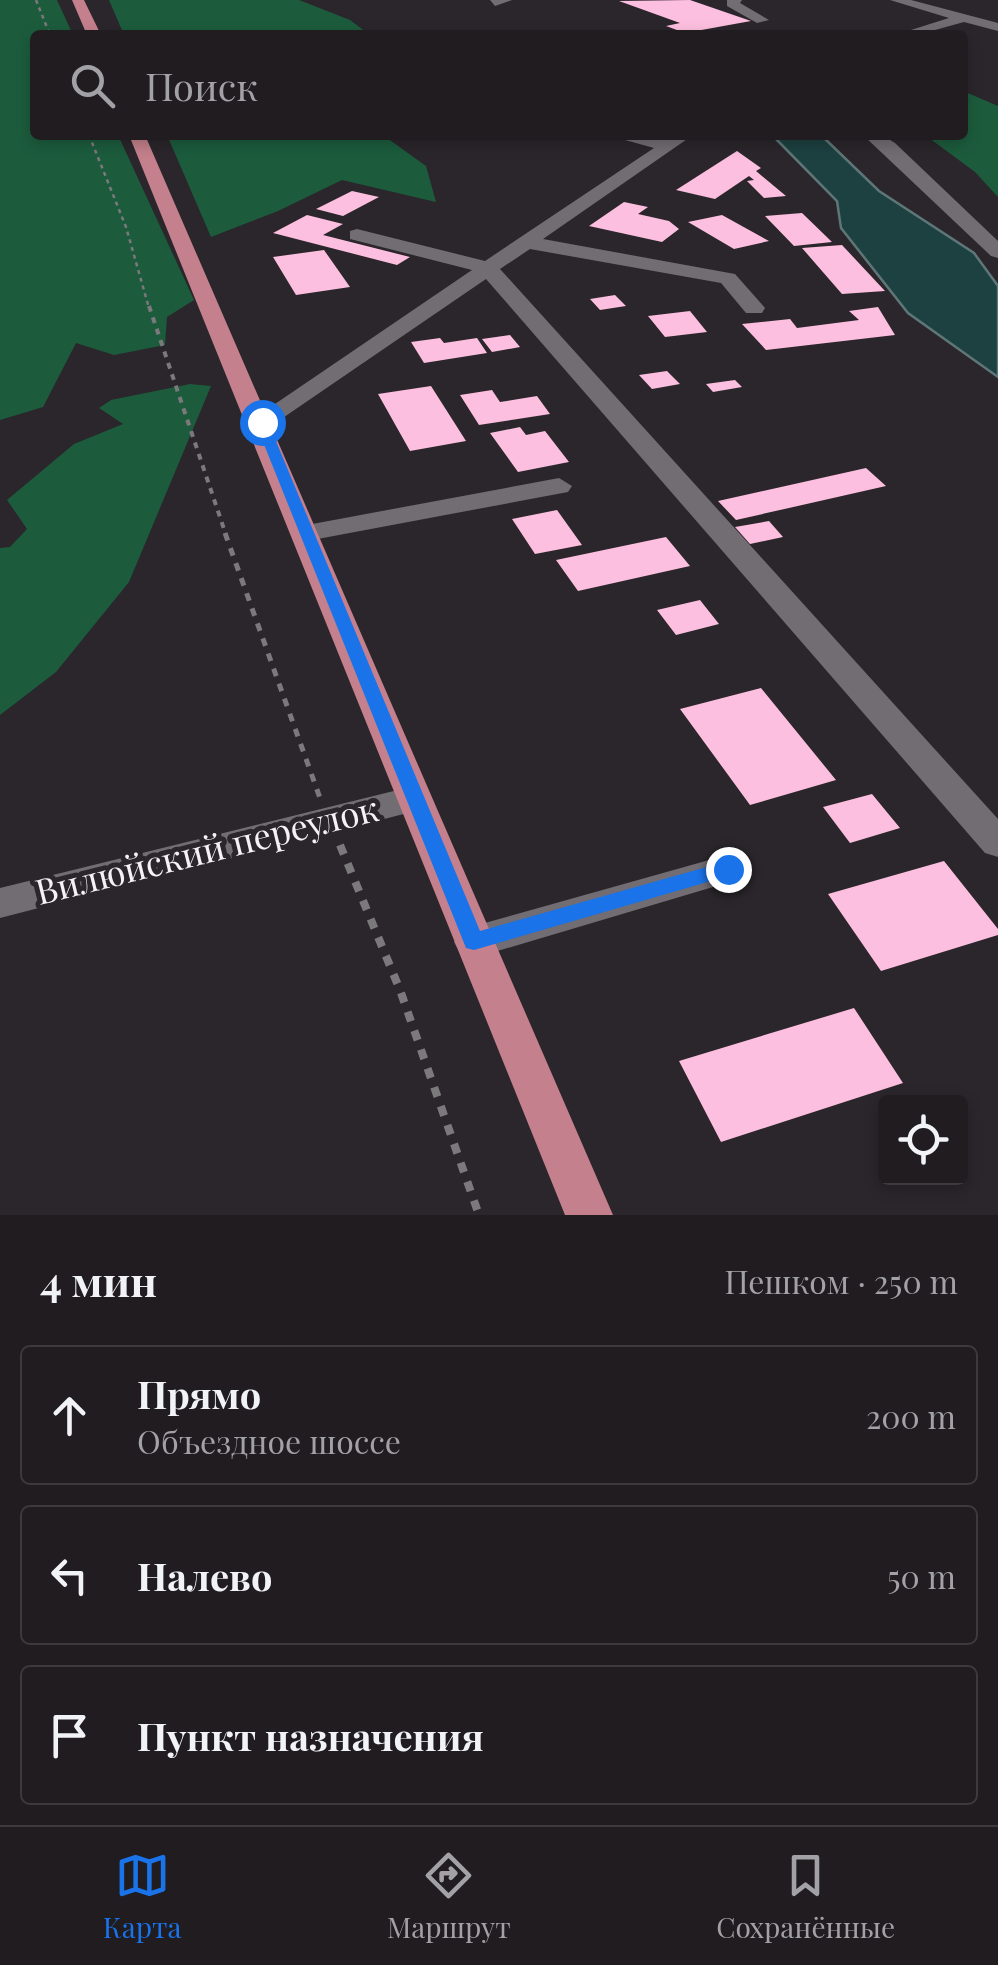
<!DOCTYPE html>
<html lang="ru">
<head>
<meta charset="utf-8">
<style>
	:root { --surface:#201c20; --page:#2d292d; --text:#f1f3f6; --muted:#a2a1a5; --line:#3d3a3e; --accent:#1a73e8 }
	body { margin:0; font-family:"Playfair Display",serif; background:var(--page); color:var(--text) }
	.controls { position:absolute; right:30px; bottom:30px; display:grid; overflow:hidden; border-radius:10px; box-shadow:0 5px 15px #0003 }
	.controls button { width:90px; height:90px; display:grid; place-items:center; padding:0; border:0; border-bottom:2px solid var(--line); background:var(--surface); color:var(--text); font:50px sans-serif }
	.stop { position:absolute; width:30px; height:30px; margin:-22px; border:8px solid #1a73e8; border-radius:50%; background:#fff }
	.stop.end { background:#1a73e8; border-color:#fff; box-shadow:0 2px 10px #0008 }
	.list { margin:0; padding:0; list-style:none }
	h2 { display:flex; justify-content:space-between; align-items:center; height:130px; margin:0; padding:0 40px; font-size:42px }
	h2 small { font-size:32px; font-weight:400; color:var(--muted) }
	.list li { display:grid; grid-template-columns:65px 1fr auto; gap:30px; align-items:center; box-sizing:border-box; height:140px; margin:0 20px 20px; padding:0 20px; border:2px solid var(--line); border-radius:10px }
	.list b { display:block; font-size:38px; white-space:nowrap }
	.list p { margin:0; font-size:32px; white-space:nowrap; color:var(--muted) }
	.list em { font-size:32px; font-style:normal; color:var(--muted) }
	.icon { flex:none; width:55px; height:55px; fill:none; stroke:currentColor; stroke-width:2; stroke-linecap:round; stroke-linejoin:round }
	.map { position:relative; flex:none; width:998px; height:1215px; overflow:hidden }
	.search { position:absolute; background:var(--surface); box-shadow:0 5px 15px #0003; left:30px; right:30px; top:30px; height:110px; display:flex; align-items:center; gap:25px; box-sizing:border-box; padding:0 35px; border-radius:10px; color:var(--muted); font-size:38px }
	.sheet { height:610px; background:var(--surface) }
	nav { display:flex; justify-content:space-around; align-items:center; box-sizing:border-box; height:140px; border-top:2px solid var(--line); background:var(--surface); font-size:28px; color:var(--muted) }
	nav a { display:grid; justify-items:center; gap:5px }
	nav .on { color:var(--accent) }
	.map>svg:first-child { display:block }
	.forest { fill:#1c5c3d }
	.water { fill:#1d4141; stroke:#5e7677; stroke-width:2.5 }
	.building { fill:#fdbfdf }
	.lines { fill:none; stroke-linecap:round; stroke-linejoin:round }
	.path-far3 { stroke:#7c797d; stroke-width:2.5; stroke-dasharray:4 4; stroke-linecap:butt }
	.path-far2 { stroke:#7c797d; stroke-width:4; stroke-dasharray:6 6; stroke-linecap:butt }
	.path-far1 { stroke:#7c797d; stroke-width:5; stroke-dasharray:8 8; stroke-linecap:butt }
	.path { stroke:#7c797d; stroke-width:8; stroke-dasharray:10 10; stroke-linecap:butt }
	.minor { fill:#726d72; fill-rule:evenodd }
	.major { fill:#c4808c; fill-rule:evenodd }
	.route { fill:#1a73e8 }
	.labels { text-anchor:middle; stroke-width:10; stroke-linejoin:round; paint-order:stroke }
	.near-street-label { font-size:35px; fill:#f5f2f5; stroke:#2a262b }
</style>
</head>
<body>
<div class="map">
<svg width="998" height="1215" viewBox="0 0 998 1215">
	<rect width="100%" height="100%" fill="#2a262b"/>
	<!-- forest -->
	<path class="forest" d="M0 0H57L73 35H35V135H118L194 300 167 317 165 345 114 355 76 343 43 407 0 420Z
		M109 0H299L350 20 370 35H124Z
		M963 91 998 106V197L975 172 925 135H963Z
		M167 135H397L387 138 426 166 436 202 342 180 278 211 211 237Z
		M190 384 211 386 129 582 56 672 0 715V548L10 547 27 529 7 500 74 444 123 424 99 408 111 400Z"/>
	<!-- water -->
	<path class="water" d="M772 135H821L879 191 974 253 998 286V377L908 313 841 228 837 201Z"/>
	<!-- building -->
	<path class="building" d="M690 0 751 21 685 33 666 26 680 23 619 1Z
		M737 151 761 168 756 171 786 196 764 198 747 181 754 180 749 176 715 199 676 190Z
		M352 191 379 197 343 216 316 209Z
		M624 202 648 207 638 214 669 221 679 229 662 242 589 226Z
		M802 213 832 242 794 246 765 216Z
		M307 215 343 224 323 235 410 257 397 265 273 233Z
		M722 215 769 241 734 249 688 222Z
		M842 245 885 291 842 294 802 248Z
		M324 250 350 287 296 295 273 257Z
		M615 295 626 306 600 310 590 299Z
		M878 307 895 335 766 350 742 324 790 319 797 328 859 320 849 311Z
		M690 311 707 332 665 337 648 316Z
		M510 335 520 347 492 352 482 339Z
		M440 338 444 343 477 338 487 353 424 363 411 342Z
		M667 371 680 384 652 389 639 375Z
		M735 380 742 387 713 392 706 384Z
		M431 386 466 441 410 451 378 394Z
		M492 390 500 402 537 396 550 414 479 425 460 395Z
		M520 427 526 435 545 431 569 462 518 472 490 433Z
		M866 468 886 486 736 520 718 501Z
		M557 510 582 545 535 554 512 519Z
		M769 521 783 537 750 544 735 527Z
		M666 537 690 566 578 591 556 560Z
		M700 600 719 624 676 635 657 610Z
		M761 688 836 780 750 805 680 709Z
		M872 794 900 828 850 843 823 807Z
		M944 861 998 929V935L881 971 828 894Z
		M854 1008 903 1083 721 1142 679 1061Z"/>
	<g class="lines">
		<!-- path-far3 -->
		<path class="path-far3" d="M36 0 50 35
			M89 135 126 227 149 308"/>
		<!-- path-far2 -->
		<path class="path-far2" d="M149 306 226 535"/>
		<!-- path-far1 -->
		<path class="path-far1" d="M225 533 320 798"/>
		<!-- path -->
		<path class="path" d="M340 845 400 990 479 1215"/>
		<!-- minor -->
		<path class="minor" d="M490 0H512L495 6Z
			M727 0H742L740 3 769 20 757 23 727 6Z
			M890 0H911L998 23V31L964 22 917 35H895L949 18Z
			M607 135 666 140 674 135H693L543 239 735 274 765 308 762 313H746L721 283 530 249 500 269 998 819V857L985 853 486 279 271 426H253L250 421 472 270 350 239V231L357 229 485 261 654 148Z
			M863 135H882L895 143 998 241V258L991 256Z
			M559 478 572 486 568 492 307 541 293 533 307 525Z
			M414 786 427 790 432 799 427 808 0 918V888Z
			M727 855 740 859 746 869 740 879 474 958 460 953 454 942 460 931 474 926Z"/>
		<!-- major -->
		<path class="major" d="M72 0H84L101 35H87Z
			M129 135H145L613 1215H565Z"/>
	</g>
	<!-- route -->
	<path class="route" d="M262 417 268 422 480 931 728 861 738 869 735 874 474 950 466 948 255 422Z"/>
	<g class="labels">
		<!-- near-street labels -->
		<g class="near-street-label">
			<text transform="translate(207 851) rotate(-14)" y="12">Вилюйский переулок</text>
		</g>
	</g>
</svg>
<div class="controls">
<button><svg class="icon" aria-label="locate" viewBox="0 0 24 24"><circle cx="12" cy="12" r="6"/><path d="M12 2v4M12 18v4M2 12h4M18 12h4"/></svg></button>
</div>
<div class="stop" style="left:262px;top:422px"></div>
<div class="stop end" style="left:728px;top:869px"></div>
<div class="search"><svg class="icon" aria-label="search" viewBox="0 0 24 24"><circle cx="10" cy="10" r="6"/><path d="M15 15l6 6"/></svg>Поиск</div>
</div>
<section class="sheet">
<h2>4 мин<small>Пешком · 250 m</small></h2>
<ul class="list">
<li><svg class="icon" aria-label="ahead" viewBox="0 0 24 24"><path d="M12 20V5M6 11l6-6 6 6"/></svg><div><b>Прямо</b><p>Объездное шоссе</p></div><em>200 m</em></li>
<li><svg class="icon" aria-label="left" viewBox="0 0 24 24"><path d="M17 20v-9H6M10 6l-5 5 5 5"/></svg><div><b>Налево</b></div><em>50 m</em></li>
<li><svg class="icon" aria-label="arrive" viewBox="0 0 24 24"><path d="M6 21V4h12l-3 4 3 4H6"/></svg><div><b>Пункт назначения</b></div></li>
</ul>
</section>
<nav>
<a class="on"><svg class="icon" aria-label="map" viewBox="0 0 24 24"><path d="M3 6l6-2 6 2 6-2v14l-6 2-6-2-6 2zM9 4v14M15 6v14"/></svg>Карта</a>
<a><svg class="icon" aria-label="directions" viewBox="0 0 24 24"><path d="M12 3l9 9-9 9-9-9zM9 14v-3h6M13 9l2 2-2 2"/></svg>Маршрут</a>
<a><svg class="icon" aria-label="saved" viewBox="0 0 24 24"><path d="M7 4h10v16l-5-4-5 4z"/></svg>Сохранённые</a>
</nav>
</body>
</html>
